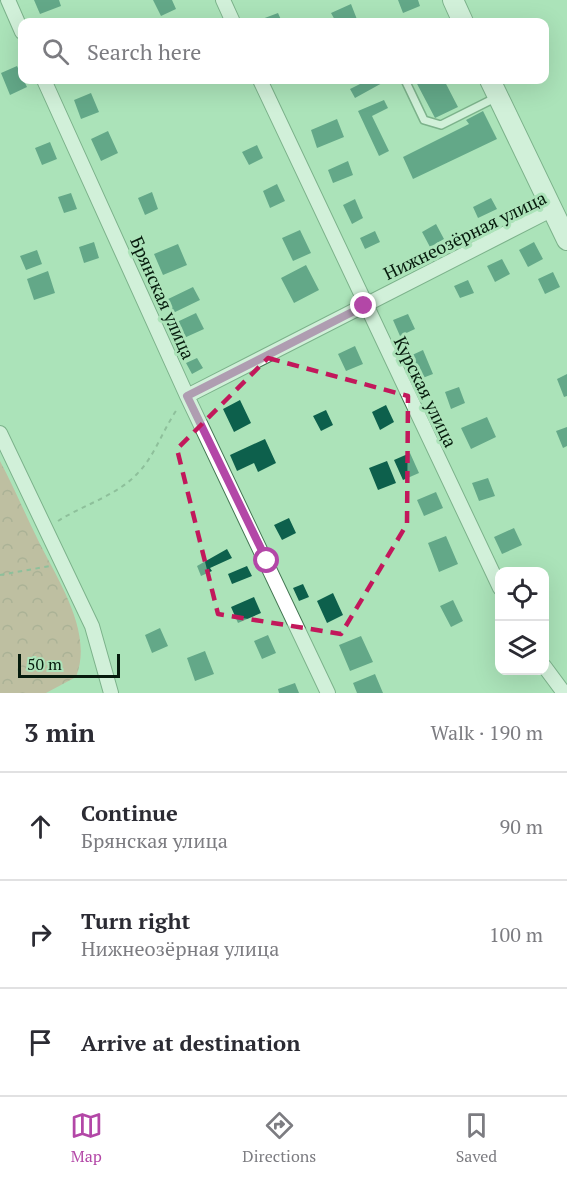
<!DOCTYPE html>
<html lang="en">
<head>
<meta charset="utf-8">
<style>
	:root { --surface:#fff; --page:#f7f7f7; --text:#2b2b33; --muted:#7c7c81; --line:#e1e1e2; --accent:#b347a7 }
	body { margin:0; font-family:"PT Serif",serif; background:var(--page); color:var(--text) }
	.controls { position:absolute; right:18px; bottom:18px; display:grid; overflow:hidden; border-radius:12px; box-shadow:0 6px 24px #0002 }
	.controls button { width:54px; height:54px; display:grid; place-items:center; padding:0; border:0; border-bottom:2px solid var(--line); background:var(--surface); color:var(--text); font:30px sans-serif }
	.scale { position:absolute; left:18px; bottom:15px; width:102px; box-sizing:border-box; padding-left:6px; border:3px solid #061b0d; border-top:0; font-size:16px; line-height:21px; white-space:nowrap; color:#061b0d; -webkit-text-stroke:4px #ace3b9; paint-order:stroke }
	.stop { position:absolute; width:18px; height:18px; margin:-14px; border:4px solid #b347a7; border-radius:50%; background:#fff }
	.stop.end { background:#b347a7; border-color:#fff; box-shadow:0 2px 6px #0008 }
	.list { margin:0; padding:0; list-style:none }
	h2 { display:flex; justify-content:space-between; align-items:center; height:78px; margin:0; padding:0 24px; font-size:26px }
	h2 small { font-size:20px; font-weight:400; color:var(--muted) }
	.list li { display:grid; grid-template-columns:39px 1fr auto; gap:18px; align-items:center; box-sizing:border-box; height:108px; padding:0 24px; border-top:2px solid var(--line) }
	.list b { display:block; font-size:22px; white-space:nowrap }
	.list p { margin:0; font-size:20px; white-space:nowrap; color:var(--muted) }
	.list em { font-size:20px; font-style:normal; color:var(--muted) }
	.icon { flex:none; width:33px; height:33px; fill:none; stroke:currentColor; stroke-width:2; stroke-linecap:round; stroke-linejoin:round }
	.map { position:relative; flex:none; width:567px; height:693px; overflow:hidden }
	.search { position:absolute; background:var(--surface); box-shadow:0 6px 24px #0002; left:18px; right:18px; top:18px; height:66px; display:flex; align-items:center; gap:15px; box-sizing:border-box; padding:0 21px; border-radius:12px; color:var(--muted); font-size:22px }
	.sheet { height:402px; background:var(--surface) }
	nav { display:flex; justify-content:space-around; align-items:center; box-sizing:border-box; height:84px; border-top:2px solid var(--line); background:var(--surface); font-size:16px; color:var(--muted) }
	nav a { display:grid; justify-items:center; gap:3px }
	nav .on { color:var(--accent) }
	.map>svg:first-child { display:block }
	.forest { fill:url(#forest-crowns) }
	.building { fill:#0d604c }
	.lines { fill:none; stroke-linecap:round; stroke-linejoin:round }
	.service-casing { stroke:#437652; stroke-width:10 }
	.minor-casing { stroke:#437652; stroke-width:16 }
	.secondary-casing { stroke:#437652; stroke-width:22 }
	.path { stroke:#6a9475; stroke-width:2; stroke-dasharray:4.5 4.5; stroke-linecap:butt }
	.service { stroke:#fff; stroke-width:7 }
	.minor { stroke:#fff; stroke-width:14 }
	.secondary { stroke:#fff; stroke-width:20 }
	.route { stroke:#b347a7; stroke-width:8 }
	.marked { fill:none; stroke:#c2185b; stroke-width:4.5; stroke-dasharray:12 8; stroke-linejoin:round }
	.labels { text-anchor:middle; stroke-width:6; stroke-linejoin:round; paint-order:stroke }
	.street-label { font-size:18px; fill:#061b0d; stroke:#ace3b9 }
</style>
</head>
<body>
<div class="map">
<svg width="567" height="693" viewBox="0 0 567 693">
	<defs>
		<pattern id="forest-crowns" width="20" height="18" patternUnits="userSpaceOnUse" patternTransform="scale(1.5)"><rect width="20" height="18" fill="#d49284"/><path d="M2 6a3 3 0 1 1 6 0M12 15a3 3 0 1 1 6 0" fill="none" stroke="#aa766a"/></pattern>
	</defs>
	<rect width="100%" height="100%" fill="#ace3b9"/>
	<!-- forest -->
	<path class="forest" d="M0 461C14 487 25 514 38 540 57 579 94 632 76 677L46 693H0Z"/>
	<!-- building -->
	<path class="building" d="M34 0H59L61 6 40 14Z
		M153 0H172L176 9 161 16Z
		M398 0H418L420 6 403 13Z
		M351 4 358 22H336L331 13Z
		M278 13 282 22H263L262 19Z
		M17 66 27 87 10 95 1 73Z
		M368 80H383L384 82 355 98 350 89Z
		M415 80H444L458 107 435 118Z
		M91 93 99 112 81 119 74 100Z
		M384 100 388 108 372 116 389 151 379 156 358 111Z
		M483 111 497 139 413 179 403 157 469 124 466 120Z
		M337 119 344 137 317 148 311 130Z
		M108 131 118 153 101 161 91 139Z
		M50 142 57 159 42 165 35 148Z
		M257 145 263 158 249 165 242 152Z
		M348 161 353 175 333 183 328 170Z
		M277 184 285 201 270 208 263 191Z
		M152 192 158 209 145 215 138 198Z
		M71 193 77 209 64 213 58 197Z
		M491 198 497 209 478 218 473 207Z
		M355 199 363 218 352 224 343 205Z
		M436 224 444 239 430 247 422 232Z
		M300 230 311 253 293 261 282 238Z
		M375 231 380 242 365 249 360 238Z
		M94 242 99 258 84 263 79 247Z
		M534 242 543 259 528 267 519 250Z
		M178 244 187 265 163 275 154 254Z
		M37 250 42 264 26 270 20 256Z
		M502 259 510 274 495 282 487 266Z
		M306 265 319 290 294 303 281 278Z
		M48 271 55 293 34 300 27 279Z
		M553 272 560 287 545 294 538 279Z
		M468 280 474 293 460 298 454 286Z
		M193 287 200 300 171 314 164 301Z
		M196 313 204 329 184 338 177 322Z
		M408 314 415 329 400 336 393 320Z
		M355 346 363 364 346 371 338 354Z
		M423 350 433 374 420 379 410 356Z
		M197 358 203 368 192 374 186 363Z
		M567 374V396L564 397 557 379Z
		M459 387 465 403 451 409 445 392Z
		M240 400 251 423 234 432 223 409Z
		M386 405 394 422 380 430 372 412Z
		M326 410 333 425 321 431 313 416Z
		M487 417 496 437 471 449 461 428Z
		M567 427V446L563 448 556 431Z
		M265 439 276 463 258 472 254 463 237 471 230 455Z
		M410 453 419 473 403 480 394 460Z
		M387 461 396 483 378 490 369 468Z
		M488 478 495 496 479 501 472 483Z
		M436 492 443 508 424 516 417 500Z
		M289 518 296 533 282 540 274 525Z
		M514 528 522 545 502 554 494 537Z
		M446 536 458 564 439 572 428 543Z
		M227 549 232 558 210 568 212 571 201 576 197 566Z
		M247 566 252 576 232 584 228 574Z
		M303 584 309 597 299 601 293 588Z
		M333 593 343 615 327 623 317 601Z
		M254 597 261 613 238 623 231 607Z
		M453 600 463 621 451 627 440 606Z
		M160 628 168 646 152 653 145 635Z
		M268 635 276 653 262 659 254 641Z
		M361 636 373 662 350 671 339 645Z
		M205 651 214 674 195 681 187 658Z
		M375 674 383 693H357L353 683Z
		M295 683 299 693H279L278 689Z"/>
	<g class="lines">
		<!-- service casing -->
		<g class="service-casing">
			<path id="service" d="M405 80 424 120 441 125 495 98"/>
		</g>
		<!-- minor casing -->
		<g class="minor-casing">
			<path id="minor" d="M8 0 22 32
				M223 0 233 22
				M44 80 187 396 328 693
				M260 80 500 588
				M187 396 551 210
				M0 433 92 626 111 693
				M544 666 564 693"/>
		</g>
		<!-- secondary casing -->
		<g class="secondary-casing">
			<path id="secondary" d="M453 0 463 22
				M490 80 567 240"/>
		</g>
		<!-- path -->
		<path class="path" d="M58 521C83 505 116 496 137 474 155 456 163 429 178 408
			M0 575 50 566"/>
		<!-- service -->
		<use href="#service" class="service"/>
		<!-- minor -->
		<use href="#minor" class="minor"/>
		<!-- secondary -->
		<use href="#secondary" class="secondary"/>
	</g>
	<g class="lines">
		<!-- route -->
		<path class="route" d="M267 561 187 396 364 306"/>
	</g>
	<!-- marked area -->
	<path d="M0 0H567V693H0ZM268 358 408 396 407 524 341 634 218 614 177 449Z" fill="#ace3b9" fill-opacity=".55" fill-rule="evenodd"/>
	<path class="marked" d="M268 358 408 396 407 524 341 634 218 614 177 449Z"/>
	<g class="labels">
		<!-- street labels -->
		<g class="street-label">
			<text transform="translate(465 236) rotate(-26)" y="6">Нижнеозёрная улица</text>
			<text transform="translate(162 298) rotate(66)" y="6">Брянская улица</text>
			<text transform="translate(425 392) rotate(64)" y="6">Курская улица</text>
		</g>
	</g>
</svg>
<div class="controls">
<button><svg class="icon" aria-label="locate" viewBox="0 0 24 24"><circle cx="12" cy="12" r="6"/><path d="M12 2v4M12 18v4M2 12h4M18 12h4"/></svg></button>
<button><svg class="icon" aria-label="layers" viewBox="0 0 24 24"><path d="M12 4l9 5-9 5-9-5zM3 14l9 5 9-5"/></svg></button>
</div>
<div class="scale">50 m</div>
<div class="stop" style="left:267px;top:561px"></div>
<div class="stop end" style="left:364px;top:306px"></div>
<div class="search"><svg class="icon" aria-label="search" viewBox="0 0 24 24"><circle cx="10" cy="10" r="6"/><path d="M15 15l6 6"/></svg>Search here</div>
</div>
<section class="sheet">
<h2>3 min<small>Walk · 190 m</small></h2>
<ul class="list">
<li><svg class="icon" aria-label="ahead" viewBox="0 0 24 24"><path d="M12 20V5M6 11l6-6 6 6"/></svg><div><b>Continue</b><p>Брянская улица</p></div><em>90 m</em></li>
<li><svg class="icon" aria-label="right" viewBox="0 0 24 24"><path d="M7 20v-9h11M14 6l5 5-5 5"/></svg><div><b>Turn right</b><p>Нижнеозёрная улица</p></div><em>100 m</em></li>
<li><svg class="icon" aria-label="arrive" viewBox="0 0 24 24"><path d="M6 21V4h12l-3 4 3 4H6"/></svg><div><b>Arrive at destination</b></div></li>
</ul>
</section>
<nav>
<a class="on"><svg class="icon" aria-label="map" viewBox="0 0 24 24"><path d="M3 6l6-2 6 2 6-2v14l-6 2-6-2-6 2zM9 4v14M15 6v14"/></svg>Map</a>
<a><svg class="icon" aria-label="directions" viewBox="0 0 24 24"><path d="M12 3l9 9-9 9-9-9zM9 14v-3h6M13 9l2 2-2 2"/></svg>Directions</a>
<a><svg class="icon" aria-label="saved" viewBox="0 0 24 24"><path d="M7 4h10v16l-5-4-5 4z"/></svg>Saved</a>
</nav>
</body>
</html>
